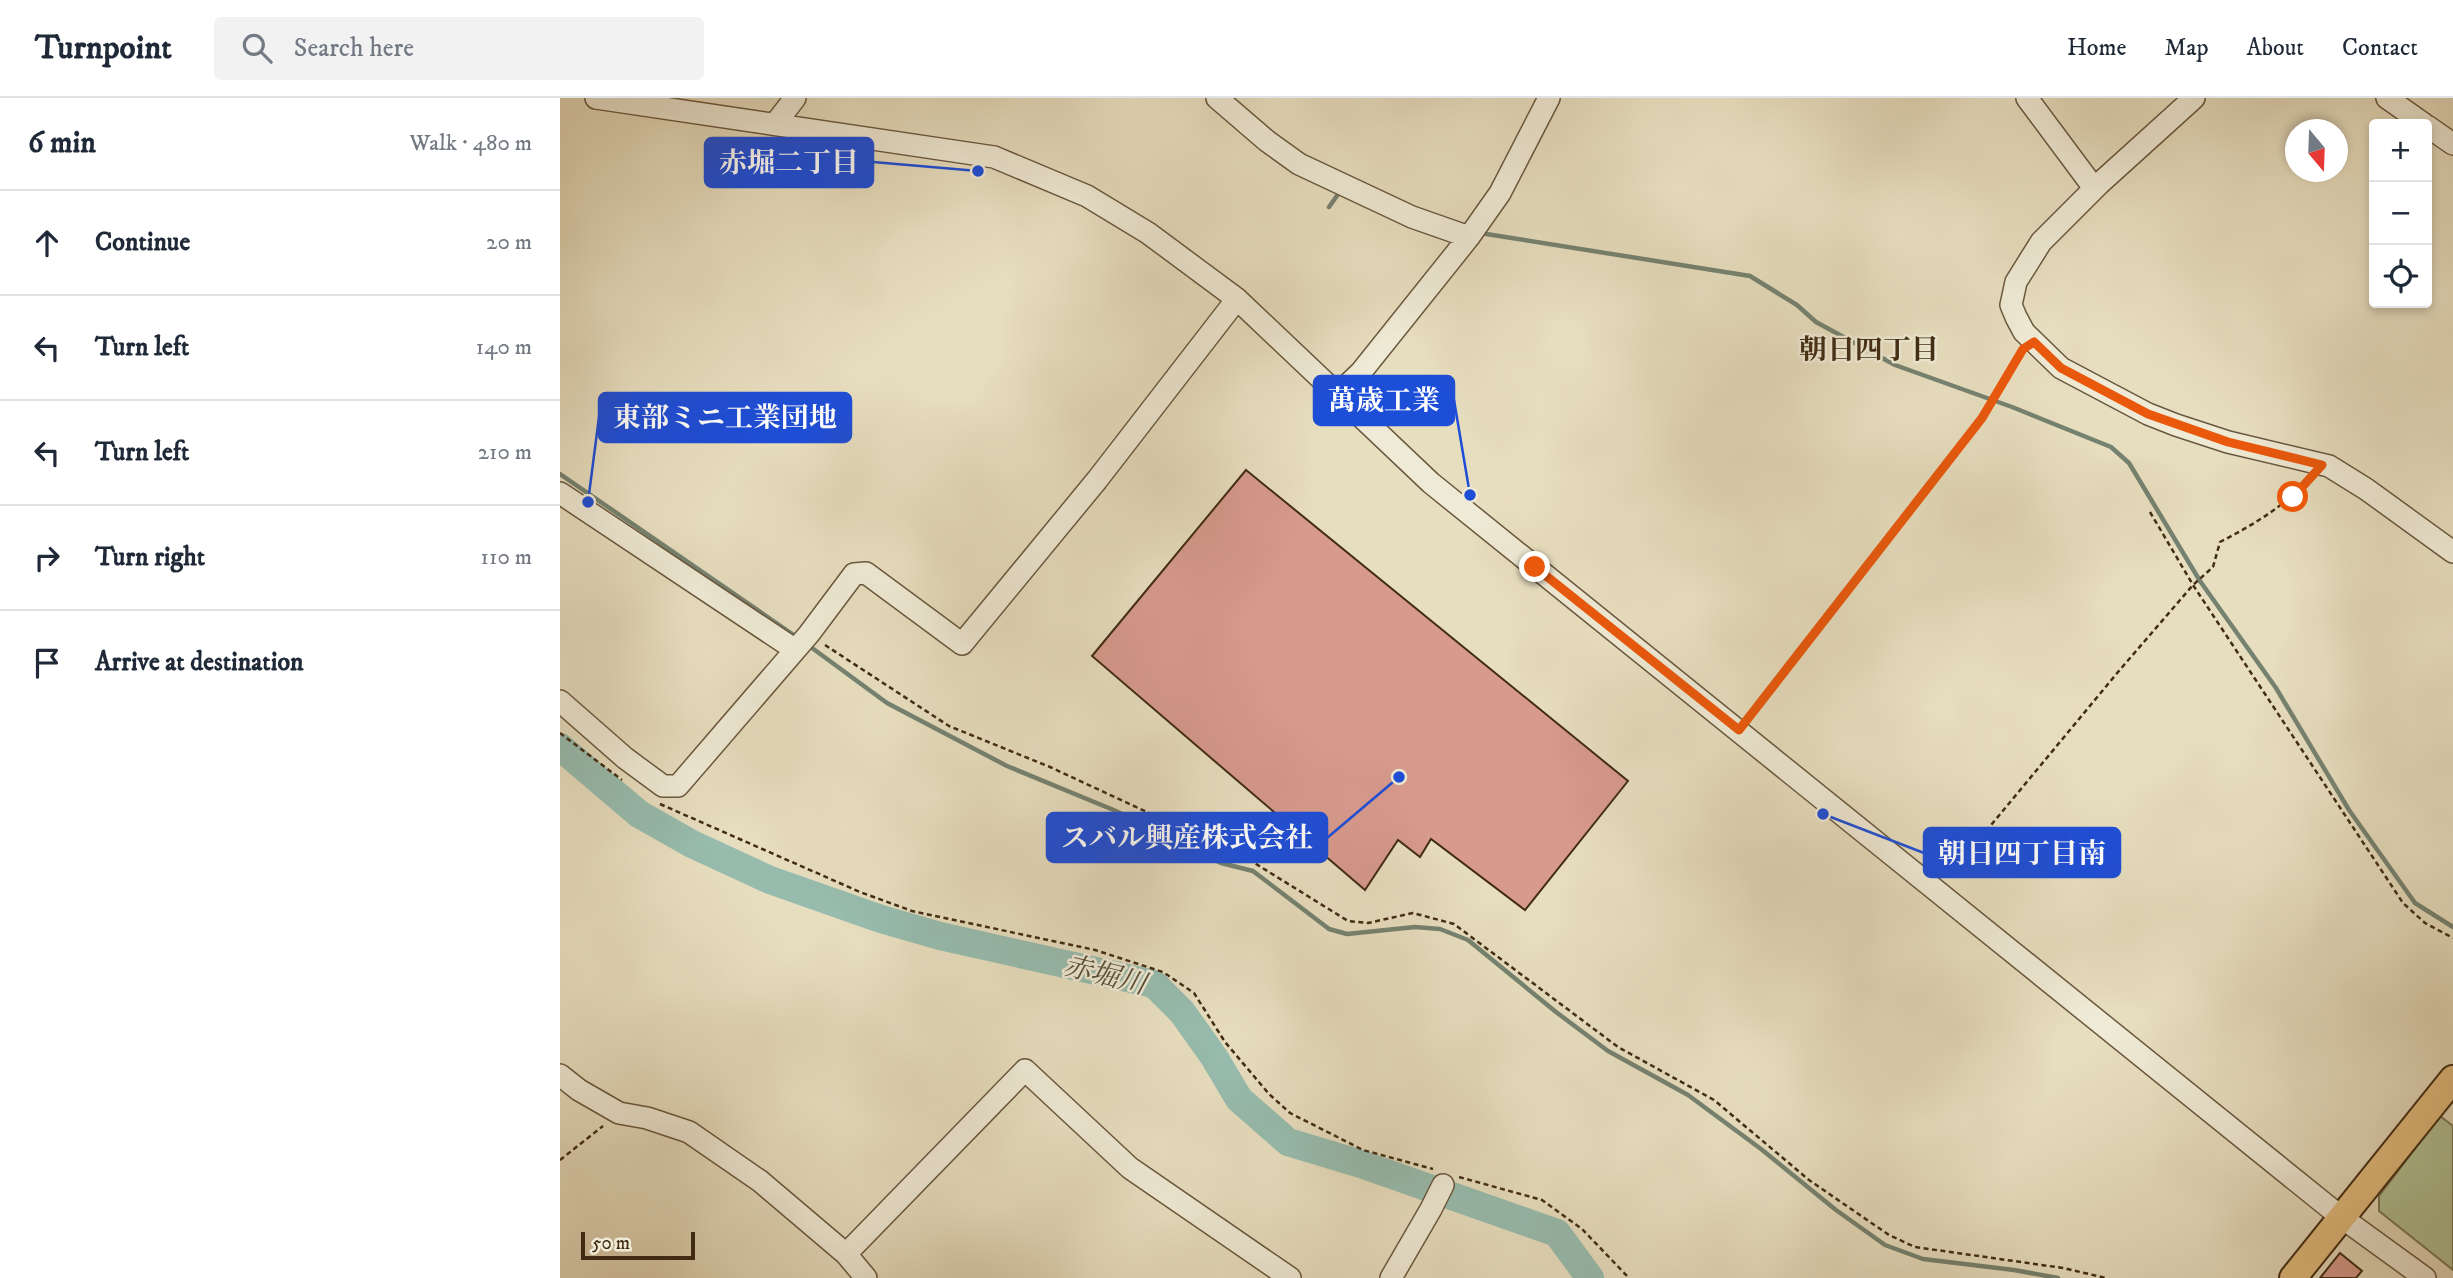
<!DOCTYPE html>
<html lang="en">
<head>
<meta charset="utf-8">
<style>
	:root { --surface:#fff; --page:#f2f2f3; --text:#1f2937; --muted:#747a83; --line:#e0e1e3 }
	body { margin:0; font-family:"IM FELL DW Pica","Noto Serif JP",serif; background:var(--page); color:var(--text) }
	.controls { position:absolute; right:21px; top:21px; display:grid; overflow:hidden; border-radius:7px; box-shadow:0 4px 10px #0003 }
	.controls button { width:63px; height:63px; display:grid; place-items:center; padding:0; border:0; border-bottom:2px solid var(--line); background:var(--surface); color:var(--text); font:35px sans-serif }
	.compass { position:absolute; left:1725px; top:21px; width:63px; height:63px; border-radius:50%; background:var(--surface); box-shadow:0 4px 10px #0003; rotate:161deg }
	.scale { position:absolute; left:21px; bottom:18px; width:114px; box-sizing:border-box; padding-left:7px; border:4px solid #412c13; border-top:0; font-size:19px; line-height:24px; white-space:nowrap; color:#412c13; -webkit-text-stroke:5px #efead5; paint-order:stroke }
	.stop { position:absolute; width:21px; height:21px; margin:-16px; border:5px solid #ea580c; border-radius:50%; background:#fff }
	.stop.end { background:#ea580c; border-color:#fff; box-shadow:0 2px 7px #0008 }
	.list { margin:0; padding:0; list-style:none }
	h2 { display:flex; justify-content:space-between; align-items:center; height:91px; margin:0; padding:0 28px; font-size:30px }
	h2 small { font-size:23px; font-weight:400; color:var(--muted) }
	.list li { display:grid; grid-template-columns:46px 1fr auto; gap:21px; align-items:center; box-sizing:border-box; height:105px; padding:0 28px; border-top:2px solid var(--line) }
	.list b { display:block; font-size:26px; white-space:nowrap }
	.list em { font-size:23px; font-style:normal; color:var(--muted) }
	.icon { flex:none; width:38px; height:38px; fill:none; stroke:currentColor; stroke-width:2; stroke-linecap:round; stroke-linejoin:round }
	.map { position:relative; flex:none; width:1893px; height:1180px; overflow:hidden }
	header { display:flex; align-items:center; gap:42px; box-sizing:border-box; height:98px; padding:0 35px; background:var(--surface); border-bottom:2px solid var(--line) }
	header strong { font-size:33px }
	nav { display:flex; gap:38px; margin-inline-start:auto; font-size:24px }
	.search { width:490px; height:63px; background:var(--page); display:flex; align-items:center; gap:18px; box-sizing:border-box; padding:0 24px; border-radius:7px; color:var(--muted); font-size:26px }
	main { display:flex }
	aside { flex:1; background:var(--surface) }
	.map>svg:first-child { display:block }
	.green { fill:#b1c296; stroke:#797754; stroke-width:2 }
	.lines { fill:none; stroke-linecap:round; stroke-linejoin:round }
	.stream { stroke:#758270; stroke-width:4.5 }
	.river { stroke:#97bcae; stroke-width:28 }
	.building { fill:#d79a8d; stroke:#412c13; stroke-width:2 }
	.minor-casing { stroke:#6a583e; stroke-width:24 }
	.major-casing { stroke:#412c13; stroke-width:30 }
	.path { stroke:#412c13; stroke-width:2.5; stroke-dasharray:5 3.5; stroke-linecap:butt }
	.minor { stroke:#efead5; stroke-width:21 }
	.major { stroke:#e4bf80; stroke-width:26 }
	.route { stroke:#ea580c; stroke-width:9 }
	.labels { text-anchor:middle; stroke-width:5; stroke-linejoin:round; paint-order:stroke }
	.neighbourhood-label { font-size:28px; font-weight:bold; fill:#412c13; stroke:#efead5 }
	.water-label { font-size:28px; font-style:italic; fill:#56503a; stroke:#efead5 }
	.leader { fill:none; stroke:#1d4ed8; stroke-width:2.5 }
	.callout-dot { fill:#1d4ed8; stroke:#efead5; stroke-width:2.5 }
	.callout { fill:#1d4ed8; stroke:#1d4ed8; stroke-width:2.5 }
	.callout-label { font-size:28px; text-anchor:middle; font-weight:bold; fill:#fff }
</style>
</head>
<body>
<header>
<strong>Turnpoint</strong>
<div class="search"><svg class="icon" aria-label="search" viewBox="0 0 24 24"><circle cx="10" cy="10" r="6"/><path d="M15 15l6 6"/></svg>Search here</div>
<nav><a>Home</a><a>Map</a><a>About</a><a>Contact</a></nav>
</header>
<main>
<aside>
<h2>6 min<small>Walk · 480 m</small></h2>
<ul class="list">
<li><svg class="icon" aria-label="ahead" viewBox="0 0 24 24"><path d="M12 20V5M6 11l6-6 6 6"/></svg><div><b>Continue</b></div><em>20 m</em></li>
<li><svg class="icon" aria-label="left" viewBox="0 0 24 24"><path d="M17 20v-9H6M10 6l-5 5 5 5"/></svg><div><b>Turn left</b></div><em>140 m</em></li>
<li><svg class="icon" aria-label="left" viewBox="0 0 24 24"><path d="M17 20v-9H6M10 6l-5 5 5 5"/></svg><div><b>Turn left</b></div><em>210 m</em></li>
<li><svg class="icon" aria-label="right" viewBox="0 0 24 24"><path d="M7 20v-9h11M14 6l5 5-5 5"/></svg><div><b>Turn right</b></div><em>110 m</em></li>
<li><svg class="icon" aria-label="arrive" viewBox="0 0 24 24"><path d="M6 21V4h12l-3 4 3 4H6"/></svg><div><b>Arrive at destination</b></div></li>
</ul>
</aside>
<div class="map">
<svg width="1893" height="1180" viewBox="0 0 1893 1180">
	<rect width="100%" height="100%" fill="#e7debf"/>
	<filter id="stains"><feTurbulence type="fractalNoise" baseFrequency=".00286" numOctaves="4"/><feColorMatrix values="0 0 0 0 .2 0 0 0 0 .09 0 0 0 0 .02 0 0 0 .5 -.17"/></filter>
	<radialGradient id="worn" r=".72"><stop offset=".6" stop-color="#630" stop-opacity="0"/><stop offset="1" stop-color="#630" stop-opacity=".3"/></radialGradient>
	<!-- green -->
	<path class="green" d="M1880 1018 1893 1028V1172L1819 1113V1098Z"/>
	<g class="lines">
		<!-- stream -->
		<path class="stream" d="M769 109 781 92
			M920 135 1190 178 1237 207 1256 224 1335 267 1452 309 1551 349 1569 365 1640 483 1716 590 1789 712 1855 805 1893 829
			M0 376 238 540
			M248 547 327 605 447 668 556 713 661 765 693 773 769 831 787 836 855 829 880 831 908 842 996 914 1048 953 1128 997 1201 1051 1276 1112 1325 1147 1363 1161 1454 1172 1498 1180"/>
		<!-- river -->
		<path class="river" d="M0 649 79 716 132 746 210 782 321 821 380 838 594 886 622 914 654 959 679 1001 728 1044 801 1066 997 1135 1030 1180"/>
	</g>
	<!-- building -->
	<path class="building" d="M686 372 1068 683 965 812 871 741 860 759 838 742 805 792 532 558Z
		M1780 1155 1802 1173 1796 1180H1760Z"/>
	<g class="lines">
		<!-- minor casing -->
		<g class="minor-casing">
			<path id="minor" d="M36 0 434 59 527 98 588 135 677 201 871 385 1781 1119 1865 1180
				M657 0 707 43 739 66 852 119 909 139
				M1467 0 1534 90
				M1634 0 1539 86 1481 144 1456 184 1451 207 1456 219 1464 234 1501 270 1588 316 1616 327 1668 344 1769 368 1806 391 1893 454
				M1827 0 1864 26
				M215 26 235 0
				M1867 28 1893 46
				M777 297 801 274 909 139 940 95 989 0
				M0 395 234 551
				M0 603 65 660 103 688H118L249 536 294 476 306 475 402 546 537 382 677 201
				M0 977 19 992 59 1015 87 1020 129 1034 200 1083 286 1156 306 1180
				M286 1156 465 972 570 1070 730 1180
				M831 1180 871 1111 883 1087"/>
		</g>
		<!-- major casing -->
		<g class="major-casing">
			<path id="major" d="M1733 1180 1893 981"/>
		</g>
		<!-- path -->
		<path class="path" d="M1590 414 1633 487 1843 805 1865 825 1893 840
			M265 547 389 628 490 669 688 761 788 823 808 825 853 815 894 826 1058 949 1154 1002 1249 1082 1329 1137 1355 1149 1503 1170 1546 1180
			M1189 620 1422 320 1460 255
			M0 635 62 682
			M100 706 300 794 352 813 535 852 603 874 634 895 665 944 709 996 730 1015 803 1052 873 1071
			M1388 779 1558 574 1633 487 1653 469 1660 444C1693 427 1723 409 1748 382
			M0 1062 43 1028
			M899 1079 982 1102 1022 1131 1069 1180"/>
		<!-- minor -->
		<use href="#minor" class="minor"/>
		<!-- major -->
		<use href="#major" class="major"/>
	</g>
	<g class="lines">
		<!-- route -->
		<path class="route" d="M975 469 1179 632 1422 320 1463 251 1474 244 1501 270 1588 316 1668 344 1762 367 1733 399"/>
	</g>
	<g class="labels">
		<!-- neighbourhood labels -->
		<g class="neighbourhood-label">
			<text x="1309" y="261">朝日四丁目</text>
		</g>
		<!-- water labels -->
		<g class="water-label">
			<text transform="translate(545 876) rotate(14)" y="10">赤堀川</text>
		</g>
	</g>
	<!-- callouts -->
	<path class="leader" d="M418 73L313 64M910 397L894 302M28 404L39 319M839 679L767 740M1263 716L1364 755"/>
	<g class="callout-dot">
		<circle cx="418" cy="73" r="7"/>
		<circle cx="910" cy="397" r="7"/>
		<circle cx="28" cy="404" r="7"/>
		<circle cx="839" cy="679" r="7"/>
		<circle cx="1263" cy="716" r="7"/>
	</g>
	<g class="callout">
		<rect x="145" y="40" width="168" height="49" rx="7"/>
		<rect x="754" y="278" width="140" height="49" rx="7"/>
		<rect x="39" y="295" width="252" height="49" rx="7"/>
		<rect x="487" y="715" width="280" height="49" rx="7"/>
		<rect x="1364" y="730" width="196" height="49" rx="7"/>
	</g>
	<g class="callout-label">
		<text x="229" y="74">赤堀二丁目</text>
		<text x="824" y="312">萬歳工業</text>
		<text x="165" y="329">東部ミニ工業団地</text>
		<text x="627" y="749">スバル興産株式会社</text>
		<text x="1462" y="765">朝日四丁目南</text>
	</g>
	<rect width="100%" height="100%" filter="url(#stains)"/>
	<rect width="100%" height="100%" fill="url(#worn)"/>
</svg>
<div class="controls">
<button>+</button>
<button>−</button>
<button><svg class="icon" aria-label="locate" viewBox="0 0 24 24"><circle cx="12" cy="12" r="6"/><path d="M12 2v4M12 18v4M2 12h4M18 12h4"/></svg></button>
</div>
<svg class="compass" viewBox="-18 -18 36 36"><path d="M0-13l5 13h-10z" fill="#e53935"/><path d="M0 13l5-13h-10z" fill="#747a83"/></svg>
<div class="scale">50 m</div>
<div class="stop" style="left:1733px;top:399px"></div>
<div class="stop end" style="left:975px;top:469px"></div>
</div>
</main>
</body>
</html>
